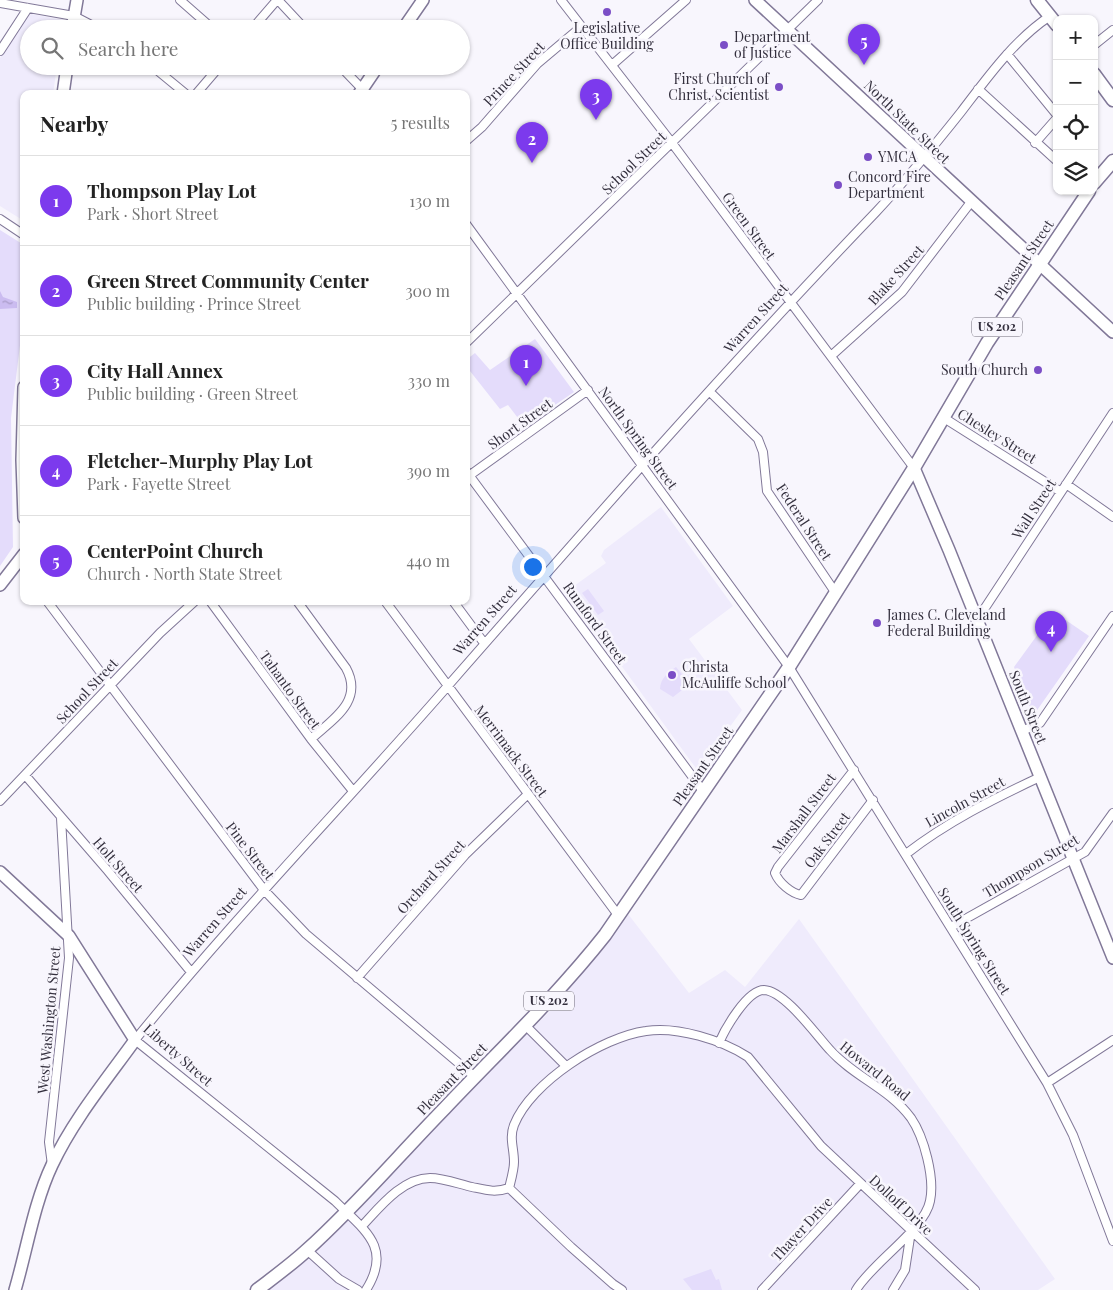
<!DOCTYPE html>
<html lang="en">
<head>
<meta charset="utf-8">
<style>
	:root { --surface:#fff; --page:#f2f2f2; --text:#222; --muted:#767676; --line:#e0e0e0; --accent:#7c3aed }
	body { margin:0; font-family:"Playfair Display",serif; background:var(--page); color:var(--text) }
	.controls { position:absolute; right:15px; top:15px; display:grid; overflow:hidden; border-radius:10px; box-shadow:0 1px 4px #0004 }
	.controls button { width:45px; height:45px; display:grid; place-items:center; padding:0; border:0; border-bottom:1px solid var(--line); background:var(--surface); color:var(--text); font:25px sans-serif }
	.you { position:absolute; left:532px; top:566px; width:18px; height:18px; margin:-12px; border:4px solid #fff; border-radius:50%; background:#1a73e8; box-shadow:0 0 0 8px #1a73e833 }
	.badge { display:grid; place-items:center; width:32px; height:32px; border-radius:50%; background:var(--accent); color:#fff; font-size:16px; font-weight:700 }
	.pin { position:absolute; translate:-50% -41px; filter:drop-shadow(0 1px 2px #0008) }
	.pin::after { content:''; position:absolute; top:26px; width:18px; height:15px; background:inherit; clip-path:polygon(0 0,100% 0,50% 100%) }
	.list { margin:0; padding:0; list-style:none }
	h2 { display:flex; justify-content:space-between; align-items:center; height:65px; margin:0; padding:0 20px; font-size:21px }
	h2 small { font-size:16px; font-weight:400; color:var(--muted) }
	.list li { display:grid; grid-template-columns:32px 1fr auto; gap:15px; align-items:center; box-sizing:border-box; height:90px; padding:0 20px; border-top:1px solid var(--line) }
	.list b { display:block; font-size:19px; white-space:nowrap }
	.list p { margin:0; font-size:16px; white-space:nowrap; color:var(--muted) }
	.list em { font-size:16px; font-style:normal; color:var(--muted) }
	.icon { flex:none; width:28px; height:28px; fill:none; stroke:currentColor; stroke-width:2; stroke-linecap:round; stroke-linejoin:round }
	.map { position:relative; flex:none; width:1113px; height:1290px; overflow:hidden }
	.search { position:absolute; background:var(--surface); box-shadow:0 1px 4px #0004; left:20px; top:20px; width:450px; height:55px; display:flex; align-items:center; gap:12px; box-sizing:border-box; padding:0 18px; border-radius:28px; color:var(--muted); font-size:19px }
	.panel { position:absolute; background:var(--surface); box-shadow:0 1px 4px #0004; left:20px; top:90px; width:450px; height:515px; border-radius:10px }
	.map>svg:first-child { display:block }
	.built { fill:#efebfc }
	.green { fill:#e4dcfb }
	.water { fill:url(#water-ripples) }
	.lines { fill:none; stroke-linecap:round; stroke-linejoin:round }
	.street-casing { stroke:#817898; stroke-width:10 }
	.secondary-casing { stroke:#817898; stroke-width:14 }
	.primary-casing { stroke:#817898; stroke-width:15 }
	.street { stroke:#fff; stroke-width:8 }
	.secondary { stroke:#fff; stroke-width:11 }
	.primary { stroke:#fff; stroke-width:12 }
	.poi-dot { fill:#7b4ec6; stroke:#f8f6fd; stroke-width:2 }
	.labels { text-anchor:middle; stroke-width:5; stroke-linejoin:round; paint-order:stroke }
	.shield { fill:#f8f6fd; stroke:#6f6b77; stroke-width:1 }
	.shield-label { font-size:12px; font-weight:bold; fill:#34303e }
	.poi-label { font-size:14px; fill:#34303e; stroke:#f8f6fd; text-anchor:start }
	.street-label { font-size:14px; fill:#34303e; stroke:#f8f6fd }
</style>
</head>
<body>
<div class="map">
<svg width="1113" height="1290" viewBox="0 0 1113 1290">
	<defs>
		<pattern id="water-ripples" width="26" height="14" patternUnits="userSpaceOnUse" patternTransform="scale(1.25)"><rect width="26" height="14" fill="#cbbcf0"/><path d="M2 4q2-2 4 0t4 0M15 11q2-2 4 0t4 0" fill="none" stroke="#a699c4"/></pattern>
	</defs>
	<rect width="100%" height="100%" fill="#f8f6fd"/>
	<!-- built -->
	<path class="built" d="M31 14 64 20 63 29H29V66H57L53 94H24V221L0 206V58L22 21Z
		M661 507 733 606 689 639 742 710 698 771 567 591 606 563 601 556 604 550Z
		M628 914 689 993 725 970 745 987 799 919 1055 1279 1038 1290H266L548 1013 604 948Z"/>
	<!-- green -->
	<path class="green" d="M0 230 24 245V313L11 418 13 547 0 566Z
		M535 339 574 392 524 426 508 405 500 409 466 366V360L475 353 490 370Z
		M588 589 604 611 598 615 582 593Z
		M1054 612 1089 636 1033 716 1014 667Z
		M676 667 690 684 673 697 660 689C660 679 668 672 676 667Z
		M711 1269 716 1280 719 1279 722 1290H692L683 1279Z"/>
	<!-- water -->
	<path class="water" d="M0 291 3 297 17 302V308L0 309Z"/>
	<g class="lines">
		<!-- street casing -->
		<g class="street-casing">
			<path id="street" d="M180 0 213 29
				M278 0 305 29
				M561 0 672 143 914 468
				M0 3 74 16 99 29
				M252 29 277 0
				M1094 45 1113 30
				M0 51 28 8
				M1007 54 1057 115
				M612 65 686 0
				M152 66 186 94
				M340 66 367 94
				M978 89 1057 161
				M196 94 220 66
				M466 141 482 127 537 64 581 27
				M1035 143 1057 118
				M0 219 24 235
				M466 224 789 667 1047 1083 1073 1135 1113 1241
				M466 343 818 0
				M831 356 902 292 971 202
				M710 392 758 439 763 452 767 491 835 592
				M944 418 1061 492
				M466 471 703 791
				M466 478 588 390
				M1066 484 1113 517
				M47 601 264 890 306 934 475 1077
				M210 601 311 739 353 791
				M297 601 346 668C364 701 333 719 311 739
				M385 601 618 915
				M453 601 484 643
				M977 620 1113 413
				M1022 731 1040 723 1113 616
				M854 770 778 867 775 873C779 883 791 893 801 895L873 800
				M25 775 108 871 191 972
				M0 801 160 633 195 601
				M906 854C947 822 993 799 1040 777
				M951 927 1085 852 1113 813
				M357 978 465 855 527 795
				M526 1026 566 1066
				M719 1043C725 1029 747 990 764 990 785 991 816 1035 830 1050 854 1077 889 1088 911 1118 924 1137 935 1178 930 1201 925 1229 872 1263 856 1290
				M1047 1083 1113 1040
				M52 1165 49 1142 69 958 61 818
				M509 1188C511 1180 514 1170 514 1162 514 1148 509 1138 514 1125 531 1082 602 1037 646 1031 677 1026 722 1040 748 1057L821 1146 975 1290
				M509 1188 571 1247 613 1284 622 1290
				M362 1226C379 1208 402 1178 430 1178 443 1178 459 1184 472 1187 486 1190 495 1193 509 1188
				M307 1250 339 1279 358 1290
				M366 1290C393 1247 364 1230 335 1201L135 1040C234 918 343 806 446 688 587 527 728 366 876 212 906 180 934 146 961 112 987 78 1014 40 1050 16
				M762 1290 860 1184
				M893 1290 905 1270 911 1231"/>
		</g>
		<!-- secondary casing -->
		<g class="secondary-casing">
			<path id="secondary" d="M755 0 1113 332
				M72 29 77 0
				M403 29 423 0
				M63 94 67 66
				M359 94 378 66
				M24 387 22 460 24 518
				M914 468 949 550 1113 958
				M0 585 24 554
				M0 872 69 936 135 1040C107 1079 73 1120 52 1165 34 1203 27 1249 15 1290"/>
		</g>
		<!-- primary casing -->
		<g class="primary-casing">
			<path id="primary" d="M1037 0 1057 25
				M1094 74 1113 100
				M1094 183 1113 161
				M257 1290C274 1277 292 1264 307 1250 356 1206 399 1155 445 1108 499 1051 556 997 605 935L789 667 914 468 987 343 1089 191"/>
		</g>
		<!-- street -->
		<use href="#street" class="street"/>
		<!-- secondary -->
		<use href="#secondary" class="secondary"/>
		<!-- primary -->
		<use href="#primary" class="primary"/>
	</g>
	<!-- markers -->
	<g class="poi-dot">
		<circle cx="607" cy="12" r="5"/>
		<circle cx="724" cy="45" r="5"/>
		<circle cx="779" cy="87" r="5"/>
		<circle cx="868" cy="157" r="5"/>
		<circle cx="838" cy="185" r="5"/>
		<circle cx="1038" cy="370" r="5"/>
		<circle cx="877" cy="623" r="5"/>
		<circle cx="672" cy="675" r="5"/>
	</g>
	<g class="labels">
		<!-- shield labels -->
		<g class="shield">
			<rect x="972" y="317.5" width="50" height="19" rx="4"/>
			<rect x="524" y="991.5" width="50" height="19" rx="4"/>
		</g>
		<g class="shield-label">
			<text x="997" y="331">US 202</text>
			<text x="549" y="1005">US 202</text>
		</g>
		<!-- poi labels -->
		<g class="poi-label">
			<text x="607" y="33" text-anchor="middle">Legislative<tspan x="607" dy="16">Office Building</tspan></text>
			<text x="734" y="42">Department<tspan x="734" dy="16">of Justice</tspan></text>
			<text x="769" y="84" text-anchor="end">First Church of<tspan x="769" dy="16">Christ, Scientist</tspan></text>
			<text x="878" y="162">YMCA</text>
			<text x="848" y="182">Concord Fire<tspan x="848" dy="16">Department</tspan></text>
			<text x="1028" y="375" text-anchor="end">South Church</text>
			<text x="887" y="620">James C. Cleveland<tspan x="887" dy="16">Federal Building</tspan></text>
			<text x="682" y="672">Christa<tspan x="682" dy="16">McAuliffe School</tspan></text>
		</g>
		<!-- street labels -->
		<g class="street-label">
			<text transform="translate(514 74) rotate(-47)" y="5">Prince Street</text>
			<text transform="translate(907 122) rotate(44)" y="5">North State Street</text>
			<text transform="translate(634 163) rotate(-44)" y="5">School Street</text>
			<text transform="translate(749 226) rotate(54)" y="5">Green Street</text>
			<text transform="translate(1024 260) rotate(-56)" y="5">Pleasant Street</text>
			<text transform="translate(896 275) rotate(-48)" y="5">Blake Street</text>
			<text transform="translate(756 318) rotate(-48)" y="5">Warren Street</text>
			<text transform="translate(520 424) rotate(-36)" y="5">Short Street</text>
			<text transform="translate(997 436) rotate(32)" y="5">Chesley Street</text>
			<text transform="translate(638 438) rotate(54)" y="5">North Spring Street</text>
			<text transform="translate(1034 509) rotate(-57)" y="5">Wall Street</text>
			<text transform="translate(804 522) rotate(57)" y="5">Federal Street</text>
			<text transform="translate(485 620) rotate(-49)" y="5">Warren Street</text>
			<text transform="translate(595 623) rotate(54)" y="5">Rumford Street</text>
			<text transform="translate(290 690) rotate(54)" y="5">Tahanto Street</text>
			<text transform="translate(87 691) rotate(-47)" y="5">School Street</text>
			<text transform="translate(1028 707) rotate(68)" y="5">South Street</text>
			<text transform="translate(511 751) rotate(53)" y="5">Merrimack Street</text>
			<text transform="translate(703 766) rotate(-55)" y="5">Pleasant Street</text>
			<text transform="translate(965 802) rotate(-29)" y="5">Lincoln Street</text>
			<text transform="translate(804 813) rotate(-53)" y="5">Marshall Street</text>
			<text transform="translate(827 840) rotate(-53)" y="5">Oak Street</text>
			<text transform="translate(250 851) rotate(52)" y="5">Pine Street</text>
			<text transform="translate(118 865) rotate(49)" y="5">Holt Street</text>
			<text transform="translate(1031 866) rotate(-31)" y="5">Thompson Street</text>
			<text transform="translate(431 877) rotate(-48)" y="5">Orchard Street</text>
			<text transform="translate(215 922) rotate(-49)" y="5">Warren Street</text>
			<text transform="translate(974 941) rotate(58)" y="5">South Spring Street</text>
			<text transform="translate(49 1020) rotate(-85)" y="5">West Washington Street</text>
			<text transform="translate(178 1055) rotate(41)" y="5">Liberty Street</text>
			<text transform="translate(875 1071) rotate(39)" y="5">Howard Road</text>
			<text transform="translate(452 1079) rotate(-46)" y="5">Pleasant Street</text>
			<text transform="translate(901 1205) rotate(43)" y="5">Dolloff Drive</text>
			<text transform="translate(802 1229) rotate(-47)" y="5">Thayer Drive</text>
		</g>
	</g>
</svg>
<div class="controls">
<button>+</button>
<button>−</button>
<button><svg class="icon" aria-label="locate" viewBox="0 0 24 24"><circle cx="12" cy="12" r="6"/><path d="M12 2v4M12 18v4M2 12h4M18 12h4"/></svg></button>
<button><svg class="icon" aria-label="layers" viewBox="0 0 24 24"><path d="M12 4l9 5-9 5-9-5zM3 14l9 5 9-5"/></svg></button>
</div>
<div class="you"></div>
<div class="pin badge" style="left:526px;top:386px">1</div>
<div class="pin badge" style="left:532px;top:163px">2</div>
<div class="pin badge" style="left:596px;top:120px">3</div>
<div class="pin badge" style="left:1051px;top:652px">4</div>
<div class="pin badge" style="left:864px;top:65px">5</div>
<div class="search"><svg class="icon" aria-label="search" viewBox="0 0 24 24"><circle cx="10" cy="10" r="6"/><path d="M15 15l6 6"/></svg>Search here</div>
<section class="panel">
<h2>Nearby<small>5 results</small></h2>
<ul class="list">
<li><span class="badge">1</span><div><b>Thompson Play Lot</b><p>Park · Short Street</p></div><em>130 m</em></li>
<li><span class="badge">2</span><div><b>Green Street Community Center</b><p>Public building · Prince Street</p></div><em>300 m</em></li>
<li><span class="badge">3</span><div><b>City Hall Annex</b><p>Public building · Green Street</p></div><em>330 m</em></li>
<li><span class="badge">4</span><div><b>Fletcher-Murphy Play Lot</b><p>Park · Fayette Street</p></div><em>390 m</em></li>
<li><span class="badge">5</span><div><b>CenterPoint Church</b><p>Church · North State Street</p></div><em>440 m</em></li>
</ul>
</section>
</div>
</body>
</html>
